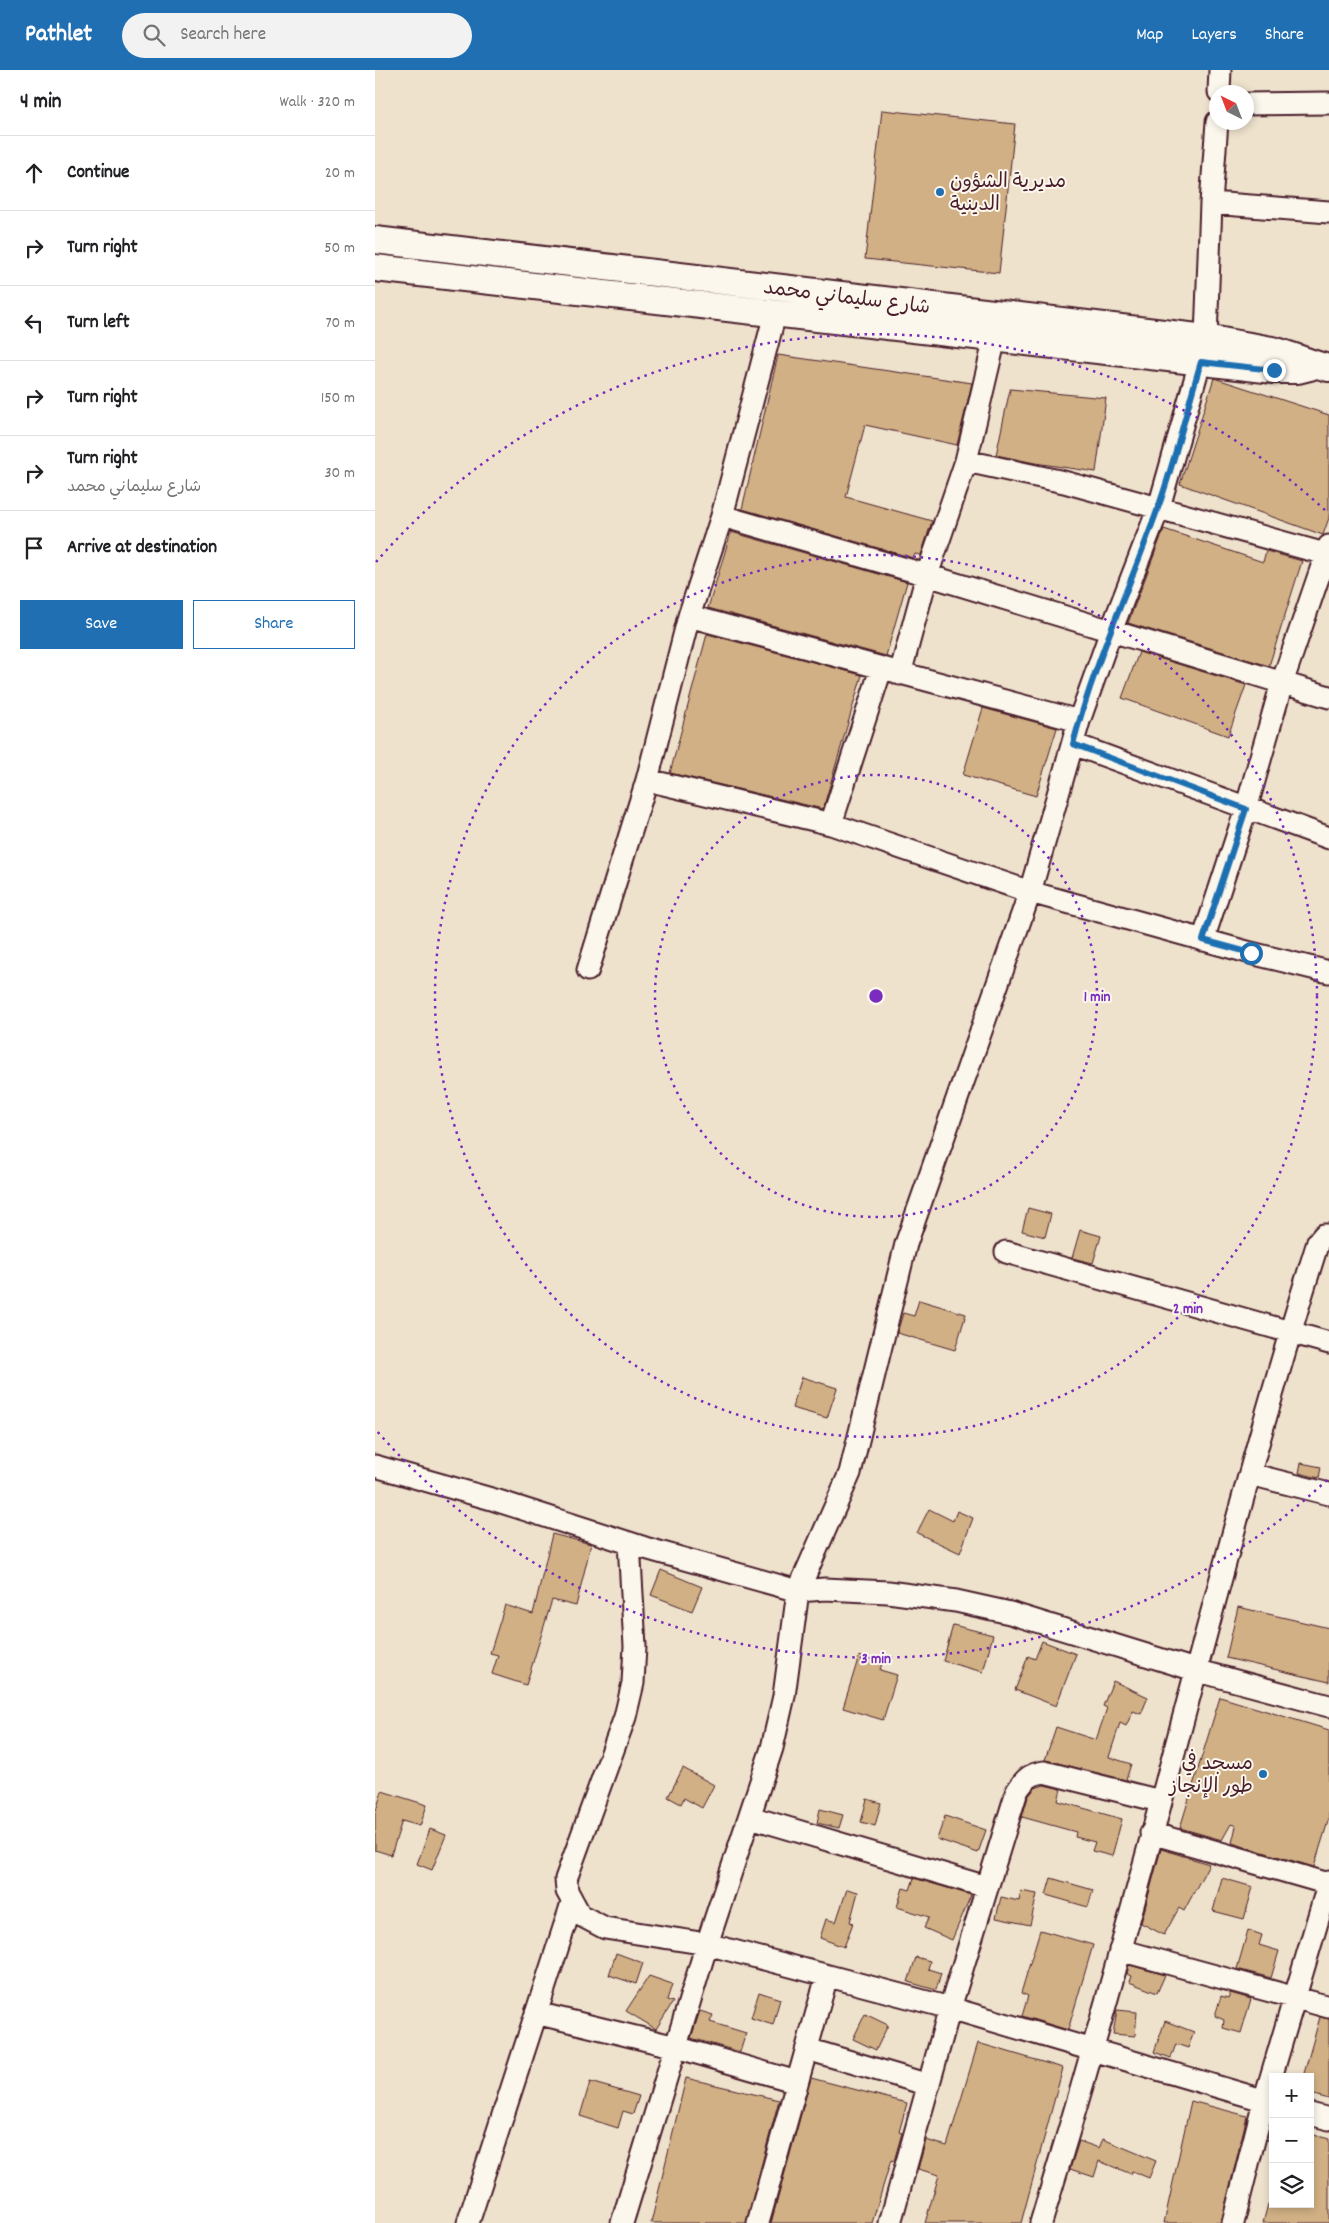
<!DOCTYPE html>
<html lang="en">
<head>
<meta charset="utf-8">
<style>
	:root { --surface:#fff; --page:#f2f2f2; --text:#202124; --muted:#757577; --line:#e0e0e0; --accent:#1f6fb2 }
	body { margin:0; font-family:Dekko,"Playpen Sans Arabic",sans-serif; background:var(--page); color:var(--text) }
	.controls { position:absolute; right:15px; bottom:15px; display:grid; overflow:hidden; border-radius:0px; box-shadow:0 2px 8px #0003 }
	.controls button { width:45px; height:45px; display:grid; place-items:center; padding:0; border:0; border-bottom:1px solid var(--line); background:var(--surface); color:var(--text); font:25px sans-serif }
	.compass { position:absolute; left:834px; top:15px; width:45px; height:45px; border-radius:50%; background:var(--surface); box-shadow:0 2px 8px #0003; rotate:318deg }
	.stop { position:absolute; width:15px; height:15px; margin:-11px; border:4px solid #1f6fb2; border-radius:50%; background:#fff }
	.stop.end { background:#1f6fb2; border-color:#fff; box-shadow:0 1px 5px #0008 }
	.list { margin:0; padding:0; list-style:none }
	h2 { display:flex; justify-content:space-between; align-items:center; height:65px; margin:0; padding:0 20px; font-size:21px }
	h2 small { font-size:16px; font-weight:400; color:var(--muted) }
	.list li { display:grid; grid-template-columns:32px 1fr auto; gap:15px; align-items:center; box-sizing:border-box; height:75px; padding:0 20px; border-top:1px solid var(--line) }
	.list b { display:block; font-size:19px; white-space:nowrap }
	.list p { margin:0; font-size:16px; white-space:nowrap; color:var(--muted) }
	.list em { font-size:16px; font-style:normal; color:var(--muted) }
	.actions { display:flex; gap:10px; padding:15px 20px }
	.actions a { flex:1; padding:11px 0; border:1px solid var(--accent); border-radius:0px; text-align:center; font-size:18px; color:var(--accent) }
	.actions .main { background:var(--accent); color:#fff }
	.icon { flex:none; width:28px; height:28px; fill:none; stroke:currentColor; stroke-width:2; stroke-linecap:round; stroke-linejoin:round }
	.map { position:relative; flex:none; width:954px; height:2153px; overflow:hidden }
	header { display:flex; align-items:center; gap:30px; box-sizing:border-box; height:70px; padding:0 25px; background:var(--accent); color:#fff }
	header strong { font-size:24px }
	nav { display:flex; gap:28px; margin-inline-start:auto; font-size:18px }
	.search { width:350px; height:45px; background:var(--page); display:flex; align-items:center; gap:12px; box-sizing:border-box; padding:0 18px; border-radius:28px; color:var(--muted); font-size:19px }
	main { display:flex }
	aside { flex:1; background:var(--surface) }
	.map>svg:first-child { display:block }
	.building { fill:#d0b084; stroke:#4a1f2b }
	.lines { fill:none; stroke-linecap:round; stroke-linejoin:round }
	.minor-casing { stroke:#4a1f2b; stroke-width:25 }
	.tertiary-casing { stroke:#4a1f2b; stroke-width:30 }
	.minor { stroke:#fbf7ec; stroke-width:21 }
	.tertiary { stroke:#fbf7ec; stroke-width:26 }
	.route { stroke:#1f6fb2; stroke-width:6 }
	.ring { fill:none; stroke:#7b2cbf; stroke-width:2.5; stroke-dasharray:2.5 5 }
	.poi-dot { fill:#1f6fb2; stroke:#fbf7ec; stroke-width:2 }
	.labels { text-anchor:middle; stroke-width:4; stroke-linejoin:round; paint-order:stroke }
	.poi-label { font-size:20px; fill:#4a1f2b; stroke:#fbf7ec; text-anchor:start }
	.street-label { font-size:20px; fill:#4a1f2b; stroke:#fbf7ec }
	.centre { fill:#7b2cbf; stroke:#fbf7ec; stroke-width:2.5 }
	.ring-label { font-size:15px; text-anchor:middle; font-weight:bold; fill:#7b2cbf; stroke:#fbf7ec; stroke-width:4; stroke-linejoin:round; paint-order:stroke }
</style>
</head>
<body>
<header>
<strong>Pathlet</strong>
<div class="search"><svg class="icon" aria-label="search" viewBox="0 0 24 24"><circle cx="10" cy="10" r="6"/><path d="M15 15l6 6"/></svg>Search here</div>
<nav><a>Map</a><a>Layers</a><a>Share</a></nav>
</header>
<main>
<aside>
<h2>4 min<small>Walk · 320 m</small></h2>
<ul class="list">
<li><svg class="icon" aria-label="ahead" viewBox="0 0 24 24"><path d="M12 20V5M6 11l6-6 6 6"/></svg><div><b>Continue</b></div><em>20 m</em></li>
<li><svg class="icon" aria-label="right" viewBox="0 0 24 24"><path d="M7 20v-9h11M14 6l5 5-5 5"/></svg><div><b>Turn right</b></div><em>50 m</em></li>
<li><svg class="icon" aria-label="left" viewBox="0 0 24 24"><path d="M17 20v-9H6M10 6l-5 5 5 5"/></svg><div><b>Turn left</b></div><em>70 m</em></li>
<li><svg class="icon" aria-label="right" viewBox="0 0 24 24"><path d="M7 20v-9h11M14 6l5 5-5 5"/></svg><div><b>Turn right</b></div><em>150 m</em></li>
<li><svg class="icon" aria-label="right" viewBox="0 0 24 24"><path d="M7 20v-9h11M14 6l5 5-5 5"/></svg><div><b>Turn right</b><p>شارع سليماني محمد</p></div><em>30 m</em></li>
<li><svg class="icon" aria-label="arrive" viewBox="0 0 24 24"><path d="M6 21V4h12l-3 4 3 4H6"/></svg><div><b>Arrive at destination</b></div></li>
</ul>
<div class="actions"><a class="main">Save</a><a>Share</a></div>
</aside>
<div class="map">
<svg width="954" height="2153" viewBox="0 0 954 2153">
	<rect width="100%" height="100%" fill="#eee2cd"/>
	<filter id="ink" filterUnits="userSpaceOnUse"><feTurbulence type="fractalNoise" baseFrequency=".02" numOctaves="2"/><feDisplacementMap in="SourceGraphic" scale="10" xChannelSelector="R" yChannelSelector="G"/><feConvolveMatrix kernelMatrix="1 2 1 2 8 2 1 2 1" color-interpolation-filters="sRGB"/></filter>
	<g filter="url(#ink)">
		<!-- building -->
		<path class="building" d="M507 40 640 54 624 203 490 189Z
			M403 285 597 313 582 375 490 355 471 427 557 451 546 485 540 484 538 488 367 439Z
			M839 308 954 345V448L948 465 805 414Z
			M635 319 731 328 721 402 660 393 621 385Z
			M789 459 888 492 891 481 927 491 894 596 753 553Z
			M356 462 532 512 511 586 333 538Z
			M332 564 487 605 448 739 295 703Z
			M764 582 871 615 853 666 747 628Z
			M608 638 682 658 661 726 588 705Z
			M653 1138 676 1144 670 1167 647 1161Z
			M705 1160 726 1166 718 1193 697 1188Z
			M544 1230 591 1244 580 1280 522 1263 528 1243 539 1246Z
			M427 1307 462 1318 452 1348 417 1338Z
			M926 1393 946 1397 944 1408 924 1403Z
			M554 1439 578 1451 582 1441 598 1448 585 1483 542 1463Z
			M177 1464 216 1474 201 1536 177 1530 151 1615 117 1604 123 1585 115 1583 130 1535 158 1544Z
			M286 1500 327 1517 317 1541 276 1525Z
			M863 1537 954 1558V1612L851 1588Z
			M578 1555 618 1565 608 1602 568 1591Z
			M667 1571 701 1584 681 1636 640 1620 653 1586 660 1589Z
			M484 1586 507 1593 505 1600 522 1605 508 1650 468 1638Z
			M738 1611 773 1627 766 1644 758 1641 751 1656 745 1653 734 1687 756 1694 751 1710 670 1690 681 1657 721 1670 732 1638 728 1636Z
			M845 1627 954 1660V1748L939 1797 857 1773 861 1756 856 1754 847 1770 805 1758Z
			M308 1698 339 1715 327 1738 309 1728 306 1734 293 1727Z
			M669 1715 686 1719 683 1731 747 1749 737 1786 717 1781 720 1772 700 1767 701 1762 647 1747 653 1727 660 1718Z
			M7 1721 52 1735 45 1756 27 1751 16 1785 0 1780V1744Z
			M492 1729 506 1733 500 1756 486 1752Z
			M445 1739 468 1745 464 1758 442 1753Z
			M570 1746 611 1760 603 1783 562 1769Z
			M55 1759 71 1765 57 1800 42 1794Z
			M786 1779 834 1794 809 1841 804 1838 789 1865 766 1853Z
			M539 1808 596 1825 577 1870 549 1858 554 1847 522 1837 528 1818 535 1820Z
			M676 1808 718 1820 713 1837 671 1825Z
			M847 1808 878 1817 869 1849 838 1841Z
			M472 1819 483 1822 475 1852 478 1853 469 1877 445 1868 451 1849 461 1852Z
			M646 1821 662 1824 655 1855 621 1848 626 1827 644 1831Z
			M665 1860 718 1875 693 1960 647 1946 653 1926 646 1923Z
			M873 1860 887 1865 884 1875 904 1881 896 1908 862 1899Z
			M241 1883 268 1893 261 1914 234 1905Z
			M541 1887 555 1891 553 1899 566 1903 561 1920 533 1912Z
			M754 1895 790 1905 782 1923 754 1912 756 1906 752 1904Z
			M274 1906 297 1914 292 1930 298 1932 281 1959 251 1941Z
			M384 1922 405 1929 398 1955 376 1948Z
			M855 1923 876 1929 866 1963 848 1958 849 1950 840 1946 846 1926 853 1928Z
			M742 1940 762 1942 760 1966 738 1964Z
			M325 1941 338 1945 335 1952 371 1963 365 1982 316 1968Z
			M490 1944 513 1955 501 1980 478 1969Z
			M945 1947 954 1949V2029L935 2024V2007H928Z
			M790 1951 819 1962 813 1978 801 1974 796 1988 779 1982Z
			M603 1973 688 1998 646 2153H550L564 2105 543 2099 551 2070 572 2076Z
			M311 2008 404 2030 371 2153H276Z
			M436 2008 532 2033 524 2062 527 2063 519 2091 516 2090 497 2153H396Z
			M215 2012 264 2026 258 2044 248 2041 243 2058 205 2046Z
			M816 2031 872 2046 846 2153H789Z
			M935 2064 954 2069V2153H888L893 2134H935Z
			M728 2069 781 2091 774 2108 757 2101 756 2104 724 2091 719 2107 695 2099 704 2071 724 2078Z"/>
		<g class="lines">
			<!-- minor casing -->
			<g class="minor-casing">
				<path id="minor" d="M844 22 845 0
					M872 34 954 33
					M836 133 954 142
					M400 244 347 446 314 546 272 710 456 754 655 822 876 883 954 902
					M831 268 836 133 842 52
					M591 391 689 412 954 485
					M347 446 552 505 954 627
					M525 604 552 505 591 391 620 268
					M704 651 736 561 784 437 825 292
					M698 674 954 768
					M456 754 506 599
					M828 870 871 739 907 613 954 476
					M213 900 272 710
					M631 1182 954 1273
					M0 1396 120 1430 270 1478 423 1521 450 1519 513 1522 581 1531 635 1543 820 1600 954 1636
					M875 1404 954 1424
					M254 1473 260 1576 258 1613 250 1647 191 1809 192 1821 205 1845 230 1858 332 1874 575 1938 898 2033
					M375 1747 612 1817
					M776 1763 954 1814
					M745 1880 954 1937
					M161 1943 301 1977 422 2012
					M432 1979 554 2015
					M935 2044 954 2049
					M93 2153 197 1833
					M247 2153 332 1874 397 1678 409 1626 423 1521 475 1403 531 1174 655 822 704 651 314 546
					M383 2153 452 1906
					M515 2153 575 1938 642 1721C650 1709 655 1704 669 1702L785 1731
					M666 2153C683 2096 701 2039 717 1981 795 1712 859 1439 943 1172L949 1165H954
					M858 2153 889 2031 954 1812"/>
			</g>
			<!-- tertiary casing -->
			<g class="tertiary-casing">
				<path id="tertiary" d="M0 170 831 268C854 273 878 276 901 281 919 286 936 294 954 298
					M0 198 899 300H923L935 297"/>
			</g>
			<!-- minor -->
			<use href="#minor" class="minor"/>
			<!-- tertiary -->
			<use href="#tertiary" class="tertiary"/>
		</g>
	</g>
	<g class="lines" filter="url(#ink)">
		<!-- route -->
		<path class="route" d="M876 883 828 870 871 739 698 674C719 593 755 517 783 438 800 391 811 341 826 292L899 300"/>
	</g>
	<!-- distance rings -->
	<g class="ring">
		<circle cx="501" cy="926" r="221"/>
		<circle cx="501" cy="926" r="441"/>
		<path d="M952 1410A662 662 0 0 1 1 1360M1 492A662 662 0 0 1 952 442"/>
	</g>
	<!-- markers -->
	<g class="poi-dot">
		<circle cx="565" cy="122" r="5"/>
		<circle cx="888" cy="1704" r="5"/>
	</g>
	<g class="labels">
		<!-- poi labels -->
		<g class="poi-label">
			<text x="575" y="117">مديرية الشؤون<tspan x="575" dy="23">الدينية</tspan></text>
			<text x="878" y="1699" text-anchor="end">مسجد في<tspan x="878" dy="23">طور الإنجاز</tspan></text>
		</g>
		<!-- street labels -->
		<g class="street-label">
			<text transform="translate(472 226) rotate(7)" y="7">شارع سليماني محمد</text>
		</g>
	</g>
	<circle cx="501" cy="926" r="8" class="centre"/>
	<g class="ring-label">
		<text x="722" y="931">1 min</text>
		<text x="813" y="1243">2 min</text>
		<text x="501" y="1593">3 min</text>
	</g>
</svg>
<div class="controls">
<button>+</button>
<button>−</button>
<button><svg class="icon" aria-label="layers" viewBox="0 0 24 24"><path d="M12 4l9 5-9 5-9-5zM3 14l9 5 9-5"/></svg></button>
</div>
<svg class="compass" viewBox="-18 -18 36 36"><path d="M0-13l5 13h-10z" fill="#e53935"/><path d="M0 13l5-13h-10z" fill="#757577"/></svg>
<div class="stop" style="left:876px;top:883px"></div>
<div class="stop end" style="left:899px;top:300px"></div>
</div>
</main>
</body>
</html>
